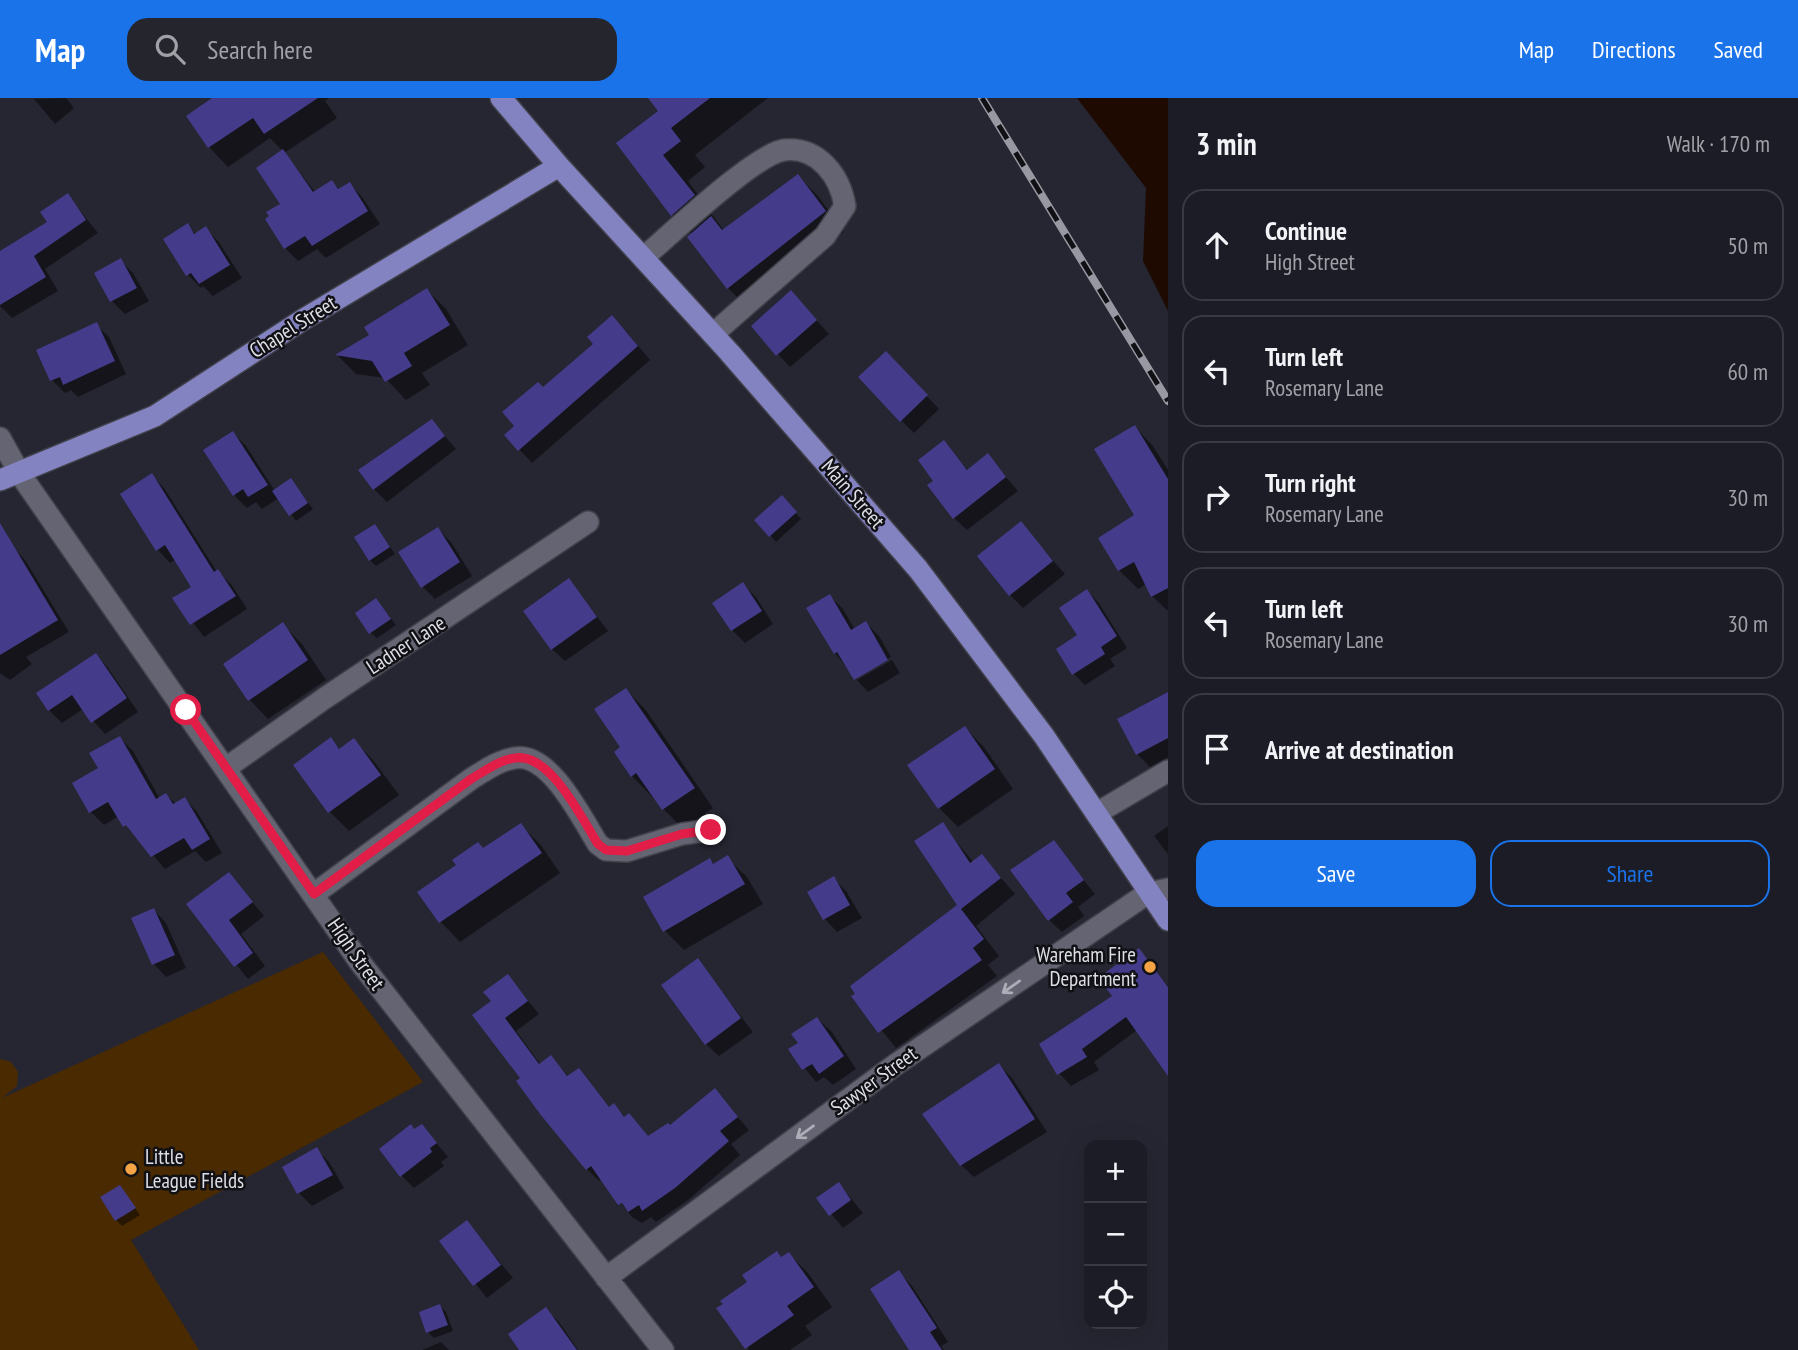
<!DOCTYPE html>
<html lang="en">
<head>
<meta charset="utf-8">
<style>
	:root { --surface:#1c1c26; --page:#25252e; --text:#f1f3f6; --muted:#a0a1a7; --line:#3a3a43; --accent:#1a73e8 }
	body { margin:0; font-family:"PT Sans Narrow",sans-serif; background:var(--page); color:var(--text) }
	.controls { position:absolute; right:21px; bottom:21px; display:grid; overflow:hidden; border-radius:14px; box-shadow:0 7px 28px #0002 }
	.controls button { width:63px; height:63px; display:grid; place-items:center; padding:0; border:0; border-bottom:2px solid var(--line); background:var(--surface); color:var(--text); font:35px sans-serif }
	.stop { position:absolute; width:21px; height:21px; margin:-16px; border:5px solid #e11d48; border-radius:50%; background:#fff }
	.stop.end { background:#e11d48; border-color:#fff; box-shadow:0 2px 7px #0008 }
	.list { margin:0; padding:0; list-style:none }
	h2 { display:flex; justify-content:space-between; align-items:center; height:91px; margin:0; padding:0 28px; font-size:30px }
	h2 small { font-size:23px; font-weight:400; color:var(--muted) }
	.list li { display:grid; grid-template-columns:46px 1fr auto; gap:21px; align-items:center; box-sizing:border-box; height:112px; margin:0 14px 14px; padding:0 14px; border:2px solid var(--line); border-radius:21px }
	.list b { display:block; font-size:26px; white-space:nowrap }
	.list p { margin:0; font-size:23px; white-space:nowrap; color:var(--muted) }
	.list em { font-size:23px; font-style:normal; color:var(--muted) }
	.actions { display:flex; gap:14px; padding:21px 28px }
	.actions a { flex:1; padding:16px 0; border:2px solid var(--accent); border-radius:21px; text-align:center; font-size:24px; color:var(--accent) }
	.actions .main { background:var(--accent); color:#fff }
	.icon { flex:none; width:38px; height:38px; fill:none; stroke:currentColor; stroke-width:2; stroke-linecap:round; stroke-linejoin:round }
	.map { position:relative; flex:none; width:1168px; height:1252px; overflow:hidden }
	header { display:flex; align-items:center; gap:42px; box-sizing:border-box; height:98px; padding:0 35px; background:var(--accent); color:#fff }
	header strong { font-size:33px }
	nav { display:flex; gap:38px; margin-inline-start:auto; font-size:24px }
	.search { width:490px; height:63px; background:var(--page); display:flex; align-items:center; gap:18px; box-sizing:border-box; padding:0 24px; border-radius:21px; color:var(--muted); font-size:26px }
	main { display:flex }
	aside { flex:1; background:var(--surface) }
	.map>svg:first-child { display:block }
	.green { fill:#4a2a00 }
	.water { fill:#1e0a00 }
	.shadow { fill:#0007 }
	.building { fill:#443c8a }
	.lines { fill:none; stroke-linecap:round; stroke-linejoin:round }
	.minor-casing { stroke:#40414b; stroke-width:24 }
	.major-casing { stroke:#40414b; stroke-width:24 }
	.minor { stroke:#646472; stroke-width:21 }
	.major { stroke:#8483c2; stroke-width:21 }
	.rail-casing { stroke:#9798a1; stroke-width:8 }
	.rail { stroke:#101015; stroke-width:5; stroke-dasharray:16; stroke-linecap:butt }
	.oneway { stroke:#adadb8 }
	.route { stroke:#e11d48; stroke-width:9 }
	.poi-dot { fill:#f4a444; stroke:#101015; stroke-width:2.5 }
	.labels { text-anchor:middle; stroke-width:5; stroke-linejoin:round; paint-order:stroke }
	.street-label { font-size:21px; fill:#dddee6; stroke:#101015 }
	.poi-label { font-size:21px; fill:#dddee6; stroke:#101015; text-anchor:end }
</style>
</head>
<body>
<header>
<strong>Map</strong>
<div class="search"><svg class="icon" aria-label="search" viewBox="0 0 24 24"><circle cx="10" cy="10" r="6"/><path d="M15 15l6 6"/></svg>Search here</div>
<nav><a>Map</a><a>Directions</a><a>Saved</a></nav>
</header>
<main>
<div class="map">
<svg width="1168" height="1252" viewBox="0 0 1168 1252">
	<rect width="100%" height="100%" fill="#262632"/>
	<!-- green -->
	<path class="green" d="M323 854 423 984 131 1142 199 1252H0V961L11 964 18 974 17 988 2 1000Z"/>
	<!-- water -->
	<path class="water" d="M1077 0H1168V213L1143 163 1146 90Z"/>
	<!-- shadow -->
	<path class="shadow" d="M66 0 74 10 55 26 34 1Z
		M218 0H329L325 3 337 20 284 55 315 94 332 84 340 92 350 86 362 99 380 126 326 160 317 151 298 163 285 150 283 53 270 40 228 69 209 49Z
		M650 0H768L695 57 705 69 688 83 724 133 798 78 818 98 844 134 747 209 728 190 692 136 672 116 618 45 660 14Z
		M68 98 98 135 45 171 58 193 12 220 0 208V152L2 154 50 125Z
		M187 128 196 136 205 130 218 143 242 180 213 198 203 188 201 190 188 177Z
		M121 163 133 175 149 203 125 216 112 203 97 176Z
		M427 192 446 211 468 247 422 275 430 287 406 302 385 280 356 276 338 258 371 237Z
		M791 194 829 236 790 269 778 256Z
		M96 227 109 239 126 276 78 299 71 292 65 295 52 282Z
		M625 232 650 262 532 365 506 337 517 328 543 291Z
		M898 268 939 311 914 335 901 322Z
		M432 323 456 351 387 404 374 391Z
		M1135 329 1153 348 1168 372V513L1152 498 1146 486 1138 491 1119 472 1137 418Z
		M233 335 246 348 275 393 291 382 313 411 296 423 279 400 262 411 256 404 247 410 234 397Z
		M944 345 969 373 988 358 1018 393 967 432 954 420 936 383Z
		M151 377 164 390 217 474 231 486 247 511 204 539 175 501 193 489 176 461 170 465 158 452Z
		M782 400 801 421 776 444 757 422Z
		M1021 426 1065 476 1023 510 1010 497Z
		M438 431 451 444 472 478 435 501 422 488Z
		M380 434 395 456 376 468 370 462Z
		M14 450 25 462 69 534 26 559 32 566 10 582 0 575V459Z
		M569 482 608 533 565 563 552 551Z
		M743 487 756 499 773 526 745 545 732 532Z
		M1087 493 1098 504 1127 550 1110 561 1115 568 1085 587 1074 576Z
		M830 498 843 511 855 532 866 525 879 538 891 559 857 579V582L835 555Z
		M376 502 396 527 377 540 371 535Z
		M283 527 302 546 326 582 268 621 249 601Z
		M96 557 108 570 138 614 105 636 83 611 62 625 49 612Z
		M892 562 900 575 868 594 857 582Z
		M626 592 645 611 713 710 683 731 632 678 623 650Z
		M1168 596V659L1150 669 1137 656Z
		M965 630 984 649 1013 691 958 729 939 710Z
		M120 640 133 653 160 701 166 697 176 706 185 701 197 714 222 755 206 764 195 753 165 771 119 718 104 727 91 714 100 671Z
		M331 642 341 652 354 643 373 662 399 697 349 733 330 714Z
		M520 727 540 746 560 775 460 844 441 824 420 794Z
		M942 727 974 765 982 758 1015 796 976 828 999 858 988 867 997 878 896 950 854 898 959 807Z
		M1168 728V756L1154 738Z
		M1054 745 1095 796 1078 809 1084 818 1062 834 1049 822Z
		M727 760 747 779 763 806 684 852 665 833 710 762 715 767Z
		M229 776 264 818 241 836 265 868 248 881 189 807Z
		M833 780 846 793 862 820 837 834 825 821 809 794Z
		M154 812 166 825 186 870 166 879 154 866Z
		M1139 852 1168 888V974L1137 932 1094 964 1099 972 1071 988 1059 975 1114 899Z
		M698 863 753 934 719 958 706 946Z
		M507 878 539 916 516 933 541 967 551 960 569 979 579 972 610 1010 614 1008 626 1020 629 1017 649 1040 670 1029 715 993 749 1032 731 1046 740 1057 688 1102 656 1124 651 1119 642 1125 632 1119 602 1081 599 1083 587 1071 522 980 493 904Z
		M819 922 832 934 856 971 833 987 824 979 816 984 790 952 800 945 794 936Z
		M999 967 1012 980 1047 1034 974 1079 961 1067Z
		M422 1028 448 1059 441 1064 444 1068 414 1090 401 1077 415 1033Z
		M316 1051 329 1064 344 1090 312 1108 299 1095 284 1069Z
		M839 1086 863 1115 843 1130 819 1101Z
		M120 1089 140 1117 122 1128 116 1122Z
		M466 1124 513 1180 487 1200 441 1143Z
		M789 1156 808 1175 832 1209 805 1228 812 1237 790 1252H748L749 1184Z
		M899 1175 912 1188 948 1244 941 1248 944 1252H911Z
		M440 1208 446 1214 453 1233 434 1240 428 1234Z
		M546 1212 559 1224 578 1252H521Z
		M441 1244 449 1252H422Z"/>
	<!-- building -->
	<path class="building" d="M212 0H318L264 36 253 20 208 50 186 18Z
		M648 0H710L671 30 681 43 663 57 695 97 671 118 616 45 658 13Z
		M283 51 313 94 332 82 338 91 350 84 368 113 312 148 305 138 284 151 265 121 269 118 266 114 280 106 256 70Z
		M798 76 826 113 727 191 687 139 711 118 722 132Z
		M68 95 86 122 34 158 46 179 0 207V153L47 124 40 114Z
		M188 125 194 136 206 128 230 167 199 186 191 175 186 178 163 141Z
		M121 160 137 190 110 204 94 175Z
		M427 190 450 227 404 255 412 268 385 284 372 263 335 257 369 237 364 229Z
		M791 192 817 222 776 258 751 228Z
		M612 217 638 248 518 353 504 337 514 328 502 314 538 284 543 289 593 246 587 239Z
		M97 224 115 263 63 287 60 279 50 283 36 252Z
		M886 253 928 297 900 324 858 279Z
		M432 321 445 338 373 392 358 372Z
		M1135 327 1168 381V490L1151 499 1134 464 1118 473 1098 440 1134 417 1094 351Z
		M233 333 268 387 248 399 243 391 233 398 203 352Z
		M944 342 967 372 988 355 1006 379 953 421 927 387 933 383 918 362Z
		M152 375 214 474 218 471 236 498 190 527 172 500 191 489 165 447 156 453 120 396Z
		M291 380 308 405 289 418 272 393Z
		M782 397 797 414 769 439 754 422Z
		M1021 423 1053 463 1009 498 977 458Z
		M0 425 58 522 0 557Z
		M375 426 390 449 369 463 354 439Z
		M438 429 460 464 421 490 398 454Z
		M569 480 597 519 551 552 523 513Z
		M743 484 762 513 731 533 712 505Z
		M1087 491 1117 538 1101 549 1105 556 1072 577 1056 551 1077 537 1059 510Z
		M830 496 851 532 866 523 888 562 854 582 837 554 834 556 806 510Z
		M376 500 391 521 369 536 355 515Z
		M283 524 308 562 248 603 223 566Z
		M96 555 127 600 91 625 72 597 48 613 36 595Z
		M626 590 695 690 662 712 636 675 631 679 614 654 620 649 594 611Z
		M1168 594V640L1136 657 1117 621Z
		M965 628 995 671 938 711 907 667Z
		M120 638 156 701 166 695 173 706 185 699 210 741 192 752 184 740 151 759 126 727 123 729 108 704 89 715 72 685 98 670 89 655Z
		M331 639 339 651 354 640 381 677 328 715 293 667Z
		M943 724 970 765 982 756 1001 780 961 811 984 841 973 850 982 862 878 935 851 898 855 896 850 888 957 807 914 743Z
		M521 725 542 755 439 825 417 794 456 767 452 762 478 744 483 750Z
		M1054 742 1084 782 1066 795 1073 804 1048 823 1010 772Z
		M728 757 745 786 663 834 643 799 710 760 713 766Z
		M229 774 253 804 229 822 253 855 234 869 186 806Z
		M834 778 850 807 823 822 807 794Z
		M154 810 175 857 152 867 131 820Z
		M1139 850 1168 889V978L1126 919 1082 951 1087 959 1057 977 1039 946 1112 898 1098 880Z
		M698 860 741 920 705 947 661 887Z
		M508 876 528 903 505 920 539 966 551 957 567 978 579 970 609 1009 614 1005 624 1019 629 1015 648 1038 668 1025 670 1027 715 990 738 1019 720 1033 729 1043 675 1090 642 1113 639 1107 628 1114 622 1105 618 1107 591 1068 586 1072 540 1016 516 983 520 980 472 917 491 903 483 894Z
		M817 919 844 958 819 976 812 966 802 972 788 951 798 945 791 936Z
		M999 965 1035 1021 960 1068 922 1016Z
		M411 1026 414 1031 422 1026 437 1045 430 1050 432 1054 400 1079 379 1051Z
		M317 1049 333 1077 297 1096 282 1069Z
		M839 1084 851 1102 829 1118 816 1100Z
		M120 1087 136 1110 115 1123 100 1099Z
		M467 1122 501 1167 473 1188 439 1143Z
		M777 1153 781 1159 789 1154 814 1189 787 1208 794 1217 745 1251 716 1210 723 1206 720 1203 747 1184 742 1177Z
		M899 1172 937 1230 930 1234 942 1252H909L870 1191Z
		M440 1206 448 1227 426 1235 419 1214Z
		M546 1209 577 1252H519L508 1236Z"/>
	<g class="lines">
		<!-- minor casing -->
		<g class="minor-casing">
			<path id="minor" d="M643 160C670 137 755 56 784 52 818 48 840 78 845 108L825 138 713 236
				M0 340 20 376 359 863 663 1252
				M226 670 325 600 588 424
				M1097 715 1168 673
				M314 796 471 681C484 673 499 662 515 660 550 654 582 721 598 746L606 752 627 753 682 736 711 732
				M606 1180 895 967 1148 795 1168 791"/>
		</g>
		<!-- major casing -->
		<g class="major-casing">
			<path id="major" d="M501 0 559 68 729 254 918 471 1044 638 1168 822
				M0 382 155 318 304 221 559 68"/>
		</g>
		<!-- minor -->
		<use href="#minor" class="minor"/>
		<!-- major -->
		<use href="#major" class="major"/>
		<!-- rail casing -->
		<g class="rail-casing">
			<path id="rail" d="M982 0 1168 303"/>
		</g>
		<!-- rail -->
		<use href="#rail" class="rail"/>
	</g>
	<!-- one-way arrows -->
	<defs><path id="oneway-shaft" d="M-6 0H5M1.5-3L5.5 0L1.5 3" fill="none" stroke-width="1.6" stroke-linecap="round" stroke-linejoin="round" transform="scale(1.75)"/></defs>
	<g class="oneway">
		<use href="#oneway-shaft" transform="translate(1011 889) rotate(145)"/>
		<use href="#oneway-shaft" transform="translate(805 1034) rotate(144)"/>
	</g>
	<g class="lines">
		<!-- route -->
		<path class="route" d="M186 612 314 796 471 681C485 673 499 662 515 660 550 654 582 721 598 746L606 752 627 753 682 736 711 732"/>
	</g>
	<!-- markers -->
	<g class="poi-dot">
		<circle cx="1150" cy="869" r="7"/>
		<circle cx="131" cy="1071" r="7"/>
	</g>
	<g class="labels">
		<!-- street labels -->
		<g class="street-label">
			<text transform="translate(293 229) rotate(-32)" y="7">Chapel Street</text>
			<text transform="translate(853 396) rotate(49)" y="7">Main Street</text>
			<text transform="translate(406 547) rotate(-33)" y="7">Ladner Lane</text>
			<text transform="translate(356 856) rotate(55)" y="7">High Street</text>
			<text transform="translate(874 983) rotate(-36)" y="7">Sawyer Street</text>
		</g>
		<!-- poi labels -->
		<g class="poi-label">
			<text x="1136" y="864">Wareham Fire<tspan x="1136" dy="24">Department</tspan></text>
			<text x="145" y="1066" text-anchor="start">Little<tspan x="145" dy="24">League Fields</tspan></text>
		</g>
	</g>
</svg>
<div class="controls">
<button>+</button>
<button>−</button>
<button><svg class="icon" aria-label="locate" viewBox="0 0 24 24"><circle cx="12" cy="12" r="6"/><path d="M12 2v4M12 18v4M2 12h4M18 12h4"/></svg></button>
</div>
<div class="stop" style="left:186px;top:612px"></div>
<div class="stop end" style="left:711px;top:732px"></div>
</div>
<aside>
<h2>3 min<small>Walk · 170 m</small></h2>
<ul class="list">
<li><svg class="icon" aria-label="ahead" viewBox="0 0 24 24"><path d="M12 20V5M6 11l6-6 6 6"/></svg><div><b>Continue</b><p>High Street</p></div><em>50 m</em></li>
<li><svg class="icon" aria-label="left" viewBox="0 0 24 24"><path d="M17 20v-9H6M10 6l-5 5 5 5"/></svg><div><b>Turn left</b><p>Rosemary Lane</p></div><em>60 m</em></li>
<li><svg class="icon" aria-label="right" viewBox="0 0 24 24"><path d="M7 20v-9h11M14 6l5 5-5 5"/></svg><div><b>Turn right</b><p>Rosemary Lane</p></div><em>30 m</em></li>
<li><svg class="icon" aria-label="left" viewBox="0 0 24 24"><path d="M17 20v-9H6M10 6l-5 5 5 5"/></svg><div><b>Turn left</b><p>Rosemary Lane</p></div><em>30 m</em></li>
<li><svg class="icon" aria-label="arrive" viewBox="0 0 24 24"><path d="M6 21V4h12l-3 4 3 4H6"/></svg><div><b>Arrive at destination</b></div></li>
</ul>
<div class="actions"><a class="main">Save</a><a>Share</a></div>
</aside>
</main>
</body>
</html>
